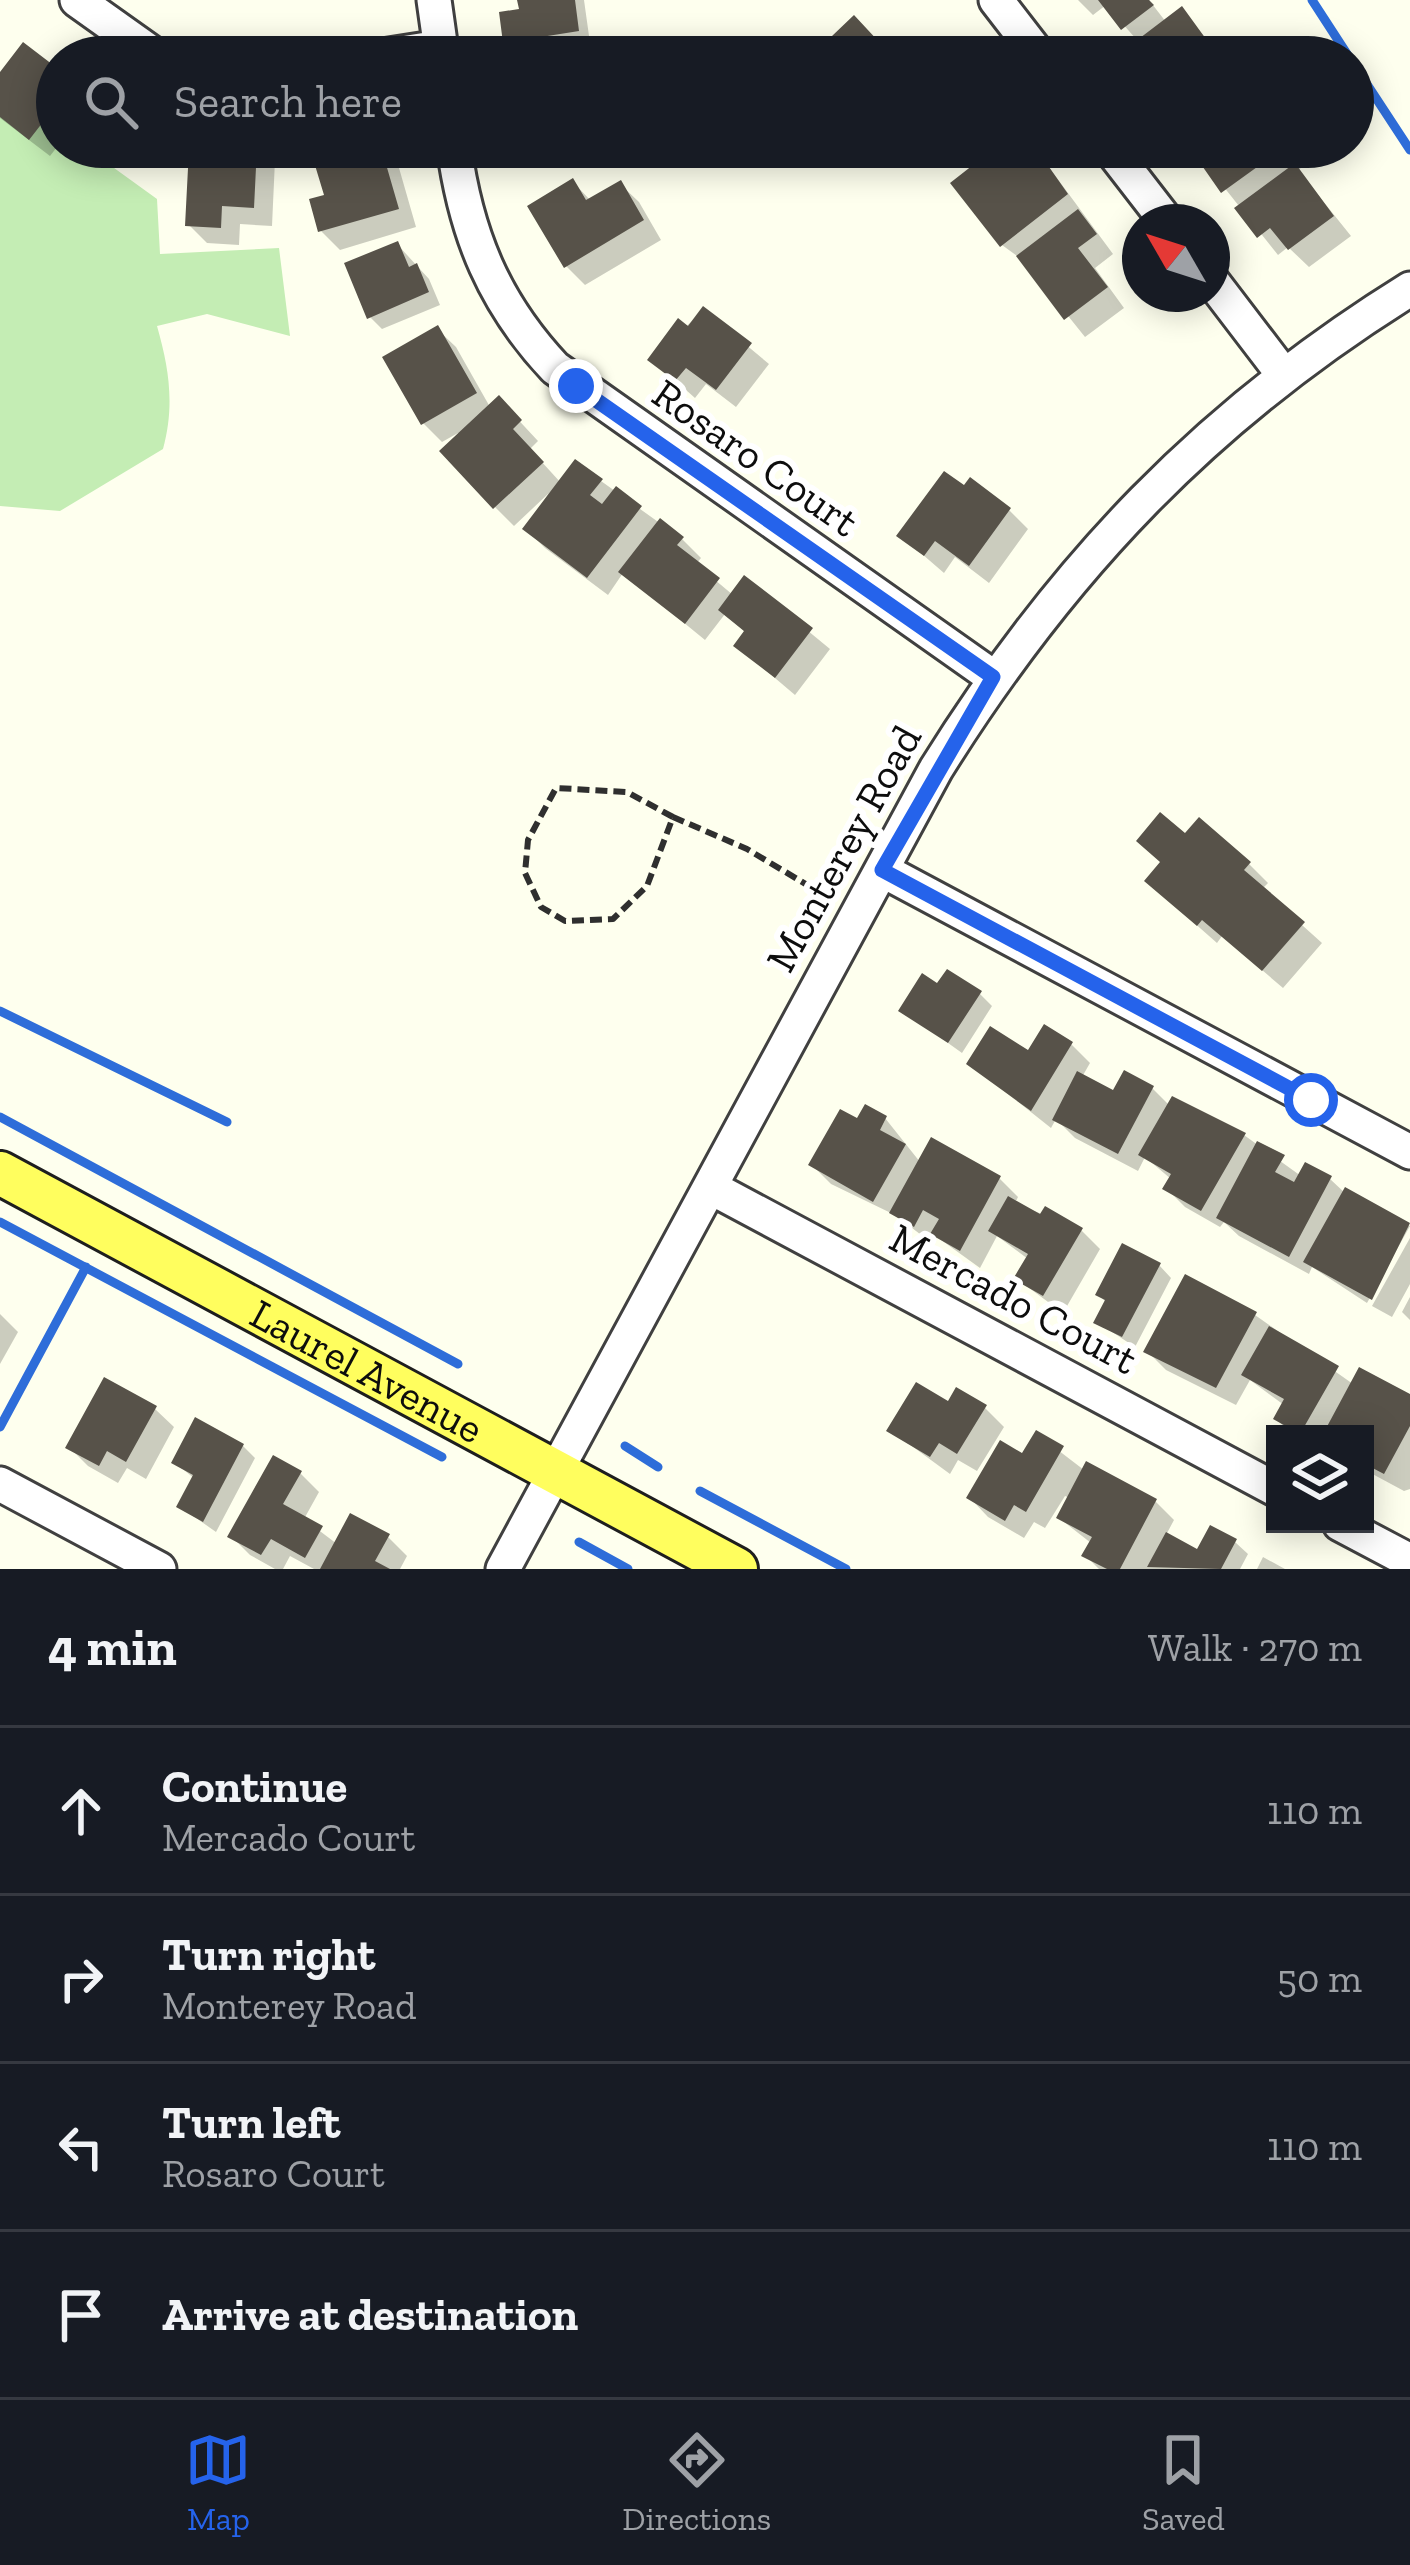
<!DOCTYPE html>
<html lang="en">
<head>
<meta charset="utf-8">
<style>
	:root { --surface:#171b24; --page:#242831; --text:#f1f3f6; --muted:#9ea1a6; --line:#363941; --accent:#2563eb }
	body { margin:0; font-family:"Zilla Slab",serif; background:var(--page); color:var(--text) }
	.controls { position:absolute; right:36px; bottom:36px; display:grid; overflow:hidden; border-radius:0px; box-shadow:0 6px 30px #0003 }
	.controls button { width:108px; height:108px; display:grid; place-items:center; padding:0; border:0; border-bottom:3px solid var(--line); background:var(--surface); color:var(--text); font:60px sans-serif }
	.compass { position:absolute; left:1122px; top:204px; width:108px; height:108px; border-radius:50%; background:var(--surface); box-shadow:0 6px 30px #0003; rotate:309deg }
	.stop { position:absolute; width:36px; height:36px; margin:-27px; border:9px solid #2563eb; border-radius:50%; background:#fff }
	.stop.end { background:#2563eb; border-color:#fff; box-shadow:0 3px 12px #0008 }
	.list { margin:0; padding:0; list-style:none }
	h2 { display:flex; justify-content:space-between; align-items:center; height:156px; margin:0; padding:0 48px; font-size:51px }
	h2 small { font-size:39px; font-weight:400; color:var(--muted) }
	.list li { display:grid; grid-template-columns:78px 1fr auto; gap:36px; align-items:center; box-sizing:border-box; height:168px; padding:0 48px; border-top:3px solid var(--line) }
	.list b { display:block; font-size:45px; white-space:nowrap }
	.list p { margin:0; font-size:39px; white-space:nowrap; color:var(--muted) }
	.list em { font-size:39px; font-style:normal; color:var(--muted) }
	.icon { flex:none; width:66px; height:66px; fill:none; stroke:currentColor; stroke-width:2; stroke-linecap:round; stroke-linejoin:round }
	.map { position:relative; flex:none; width:1410px; height:1569px; overflow:hidden }
	.search { position:absolute; background:var(--surface); box-shadow:0 6px 30px #0003; left:36px; right:36px; top:36px; height:132px; display:flex; align-items:center; gap:30px; box-sizing:border-box; padding:0 42px; border-radius:66px; color:var(--muted); font-size:45px }
	.sheet { height:828px; background:var(--surface) }
	nav { display:flex; justify-content:space-around; align-items:center; box-sizing:border-box; height:168px; border-top:3px solid var(--line); background:var(--surface); font-size:33px; color:var(--muted) }
	nav a { display:grid; justify-items:center; gap:6px }
	nav .on { color:var(--accent) }
	.map>svg:first-child { display:block }
	.green { fill:#c4edb4 }
	.shadow { fill:#0003 }
	.lines { fill:none; stroke-linecap:round; stroke-linejoin:round }
	.stream { stroke:#2e6dd9; stroke-width:9 }
	.building { fill:#575249 }
	.minor-casing { stroke:#404040; stroke-width:39 }
	.major-casing { stroke:#1e1e1e; stroke-width:48 }
	.path { stroke:#2f2f2f; stroke-width:6; stroke-dasharray:12 6; stroke-linecap:butt }
	.minor { stroke:#fff; stroke-width:33 }
	.major { stroke:#fffe5e; stroke-width:42 }
	.route { stroke:#2563eb; stroke-width:15 }
	.labels { text-anchor:middle; stroke-width:12; stroke-linejoin:round; paint-order:stroke }
	.street-label { font-size:42px; fill:#0d0d0d; stroke:#fff }
</style>
</head>
<body>
<div class="map">
<svg width="1410" height="1569" viewBox="0 0 1410 1569">
	<rect width="100%" height="100%" fill="#feffee"/>
	<!-- green -->
	<path class="green" d="M0 83 57 126V147H85L157 199 160 254 279 248 290 336 207 314 157 326C169 368 175 405 163 449L60 511 0 506Z"/>
	<!-- shadow -->
	<path class="shadow" d="M521 0H584L590 43 518 54 506 41 522 11Z
		M1078 0H1149L1166 22 1182 10 1221 57H1152L1106 5 1093 15Z
		M57 72V147L50 156 0 118V77Z
		M231 147H262L275 160 272 226 240 224 239 245 207 243 188 224Z
		M337 147H388L395 154 416 227 340 250 321 231Z
		M533 147H577L578 152 543 157Z
		M1001 147H1034L1113 254 1095 268 1124 308 1085 337 1024 261 1002 245Z
		M1192 147H1297L1308 163 1298 170 1351 236 1309 267 1288 247 1278 255Z
		M573 182 591 201 620 184 639 202 661 240 585 285 566 266Z
		M397 244 429 279 440 305 382 329 370 317Z
		M704 310 769 364 736 407 706 384 695 398 651 359Z
		M437 329 456 347 490 407 499 399 538 441 530 449 561 483 601 481 682 539 701 558 696 564 733 595 745 579 830 649 795 695 737 646 746 633 725 614 705 640 623 573 608 595 545 548 526 529 549 493 514 526 495 507 458 433 442 442 423 423Z
		M1009 510 1028 529 989 583 955 557 944 573 900 535Z
		M1185 838 1249 864 1268 883 1262 889 1322 943 1283 988 1222 936 1217 943 1167 899Z
		M980 994 992 1006 962 1053 902 1010Z
		M1071 1044 1090 1063 1082 1077 1115 1094 1152 1088 1170 1106 1244 1135 1301 1176 1330 1179 1345 1193 1410 1226 1367 1303 1312 1267 1309 1274 1239 1236 1224 1222 1220 1227 1185 1207 1166 1188 1171 1179 1145 1157 1138 1171 1075 1138 1056 1119 1051 1128 970 1064Z
		M885 1118 920 1162 999 1178 1018 1197 1015 1203 1081 1230 1100 1249 1063 1313 1017 1279 1028 1259 997 1236 980 1268 937 1237 933 1244 895 1215 831 1184 812 1165 858 1122Z
		M1410 1238V1284L1392 1317 1372 1306Z
		M1159 1265 1171 1278 1135 1347 1097 1322 1107 1303 1098 1294Z
		M1410 1297V1320L1402 1312Z
		M0 1314 18 1332 0 1364Z
		M1255 1315 1353 1384 1410 1398V1489L1404 1491 1365 1470V1434H1292L1276 1419 1284 1405 1250 1380 1236 1405 1166 1370 1147 1351Z
		M949 1406 985 1408 1004 1427 977 1471 958 1460 950 1474 890 1430Z
		M155 1409 174 1427 146 1479 127 1468 118 1483 88 1466 69 1447Z
		M1037 1434 1084 1470 1155 1501 1174 1520 1166 1535 1198 1553 1235 1542 1248 1554 1240 1569H1099L1085 1555 1091 1543 1059 1518 1070 1498 1065 1496 1045 1528 1034 1522 1024 1538 988 1517 970 1498 1023 1457Z
		M243 1446 255 1458 216 1532 179 1506 195 1479 174 1462Z
		M300 1473 319 1492 304 1519 337 1544 388 1537 407 1556 400 1569H314L290 1556 283 1569H275L250 1555 231 1536Z
		M1263 1557 1285 1569H1257Z"/>
	<g class="lines">
		<!-- stream -->
		<path class="stream" d="M1312 0 1349 57
			M1353 63 1410 150
			M0 1011 227 1122
			M0 1117 458 1364
			M0 1222 442 1457
			M0 1427 86 1267
			M625 1446 658 1467
			M700 1491 846 1569
			M579 1542 628 1569"/>
	</g>
	<!-- building -->
	<path class="building" d="M517 0H575L579 31 503 43 499 12 519 9Z
		M1098 0H1149L1154 5 1121 30Z
		M1182 6 1219 57H1148L1136 41Z
		M854 15 893 57H810Z
		M23 42 57 68V104L29 140 0 117V72Z
		M228 147H257L254 208 222 206 221 228 185 226 189 149Z
		M327 147H381L399 209 318 232 309 199 324 195 311 152Z
		M996 147H1035L1068 194 1000 247 950 183Z
		M1189 147H1285L1221 193Z
		M1295 163 1334 216 1288 250 1270 228 1257 238 1234 208Z
		M573 178 586 200 621 180 644 220 564 268 527 206Z
		M1078 209 1097 234 1078 248 1108 287 1064 320 1016 256Z
		M398 241 409 267 417 263 429 292 367 319 344 263Z
		M703 306 752 343 716 390 686 368 675 381 647 360 678 318 688 326Z
		M438 325 477 393 421 425 382 357Z
		M499 395 522 420 513 429 544 462 493 509 439 451Z
		M575 459 603 479 590 495 602 504 616 486 642 506 587 578 522 529Z
		M944 471 964 485 970 477 1011 508 969 566 935 541 924 556 896 536Z
		M660 518 684 537 677 545 720 578 685 624 618 572Z
		M744 575 813 628 775 678 733 646 744 631 718 610Z
		M1160 812 1185 833 1199 817 1251 862 1244 870 1305 922 1262 971 1202 920 1197 926 1144 881 1160 862 1136 841Z
		M947 969 982 991 948 1043 898 1011 922 973 937 983Z
		M1044 1024 1073 1042 1031 1111 966 1064 990 1026 1028 1050Z
		M1124 1070 1154 1086 1118 1154 1052 1120 1077 1071 1113 1090Z
		M1172 1096 1246 1133 1201 1211 1162 1189 1171 1174 1138 1155Z
		M865 1104 887 1116 880 1130 906 1144 873 1202 808 1165 840 1109 857 1118Z
		M931 1137 1001 1176 960 1251 930 1234 939 1219 923 1210 914 1227 889 1213Z
		M1257 1141 1285 1155 1275 1172 1294 1182 1305 1162 1332 1176 1289 1257 1216 1218Z
		M1345 1187 1410 1223 1372 1300 1303 1262Z
		M1008 1196 1040 1214 1045 1206 1083 1228 1043 1296 1013 1279 1028 1254 988 1231Z
		M1122 1243 1161 1263 1122 1337 1093 1323 1105 1300 1095 1295Z
		M1185 1274 1257 1312 1216 1388 1143 1352Z
		M1269 1326 1339 1366 1300 1434 1273 1419 1284 1399 1241 1375Z
		M1359 1367 1410 1394V1426L1384 1474 1365 1464V1434H1323Z
		M104 1377 157 1406 126 1462 107 1451 99 1466 65 1448Z
		M916 1382 948 1401 956 1387 987 1405 957 1454 939 1443 930 1457 886 1431Z
		M195 1417 244 1444 203 1522 176 1507 193 1475 171 1463Z
		M1036 1430 1064 1446 1026 1512 1014 1505 1005 1521 966 1498 1000 1440 1022 1453Z
		M273 1455 302 1471 283 1504 323 1526 305 1558 271 1539 261 1555 227 1537Z
		M1086 1461 1157 1499 1120 1569H1107L1081 1556 1092 1537 1056 1518Z
		M350 1513 390 1534 375 1561 390 1569H320Z
		M1210 1525 1237 1539 1221 1569 1147 1567 1166 1532 1197 1549Z"/>
	<g class="lines">
		<!-- minor casing -->
		<g class="minor-casing">
			<path id="minor" d="M77 0 157 57
				M434 0 442 57
				M996 0 1040 57
				M376 57 440 47
				M454 147C466 235 494 303 555 368L993 677
				M1109 147 1167 222
				M1212 281 1283 374
				M882 870 1410 1152
				M710 1187 1275 1489
				M0 1484 159 1569
				M1340 1524 1410 1561
				M503 1569 936 769C1062 567 1207 415 1410 289"/>
		</g>
		<!-- major casing -->
		<g class="major-casing">
			<g id="major">
				<path id="s1" d="M0 1173 736 1569"/>
			</g>
		</g>
		<!-- path -->
		<path class="path" d="M673 817 627 792 556 788 528 840 525 873 541 907 565 921 613 919 647 886 673 817 747 849 834 901"/>
		<!-- minor -->
		<use href="#minor" class="minor"/>
		<!-- major -->
		<use href="#major" class="major"/>
	</g>
	<g class="lines">
		<!-- route -->
		<path class="route" d="M576 386 993 677 882 870 1311 1100"/>
	</g>
	<g class="labels">
		<!-- street labels -->
		<g class="street-label">
			<text transform="translate(756 457) rotate(35)" y="15">Rosaro Court</text>
			<text transform="translate(843 848) rotate(-61)" y="15">Monterey Road</text>
			<text transform="translate(1014 1298) rotate(28)" y="15">Mercado Court</text>
			<text dy="15" stroke="none"><textPath href="#s1" startOffset="417">Laurel Avenue</textPath></text>
		</g>
	</g>
</svg>
<div class="controls">
<button><svg class="icon" aria-label="layers" viewBox="0 0 24 24"><path d="M12 4l9 5-9 5-9-5zM3 14l9 5 9-5"/></svg></button>
</div>
<svg class="compass" viewBox="-18 -18 36 36"><path d="M0-13l5 13h-10z" fill="#e53935"/><path d="M0 13l5-13h-10z" fill="#9ea1a6"/></svg>
<div class="stop" style="left:1311px;top:1100px"></div>
<div class="stop end" style="left:576px;top:386px"></div>
<div class="search"><svg class="icon" aria-label="search" viewBox="0 0 24 24"><circle cx="10" cy="10" r="6"/><path d="M15 15l6 6"/></svg>Search here</div>
</div>
<section class="sheet">
<h2>4 min<small>Walk · 270 m</small></h2>
<ul class="list">
<li><svg class="icon" aria-label="ahead" viewBox="0 0 24 24"><path d="M12 20V5M6 11l6-6 6 6"/></svg><div><b>Continue</b><p>Mercado Court</p></div><em>110 m</em></li>
<li><svg class="icon" aria-label="right" viewBox="0 0 24 24"><path d="M7 20v-9h11M14 6l5 5-5 5"/></svg><div><b>Turn right</b><p>Monterey Road</p></div><em>50 m</em></li>
<li><svg class="icon" aria-label="left" viewBox="0 0 24 24"><path d="M17 20v-9H6M10 6l-5 5 5 5"/></svg><div><b>Turn left</b><p>Rosaro Court</p></div><em>110 m</em></li>
<li><svg class="icon" aria-label="arrive" viewBox="0 0 24 24"><path d="M6 21V4h12l-3 4 3 4H6"/></svg><div><b>Arrive at destination</b></div></li>
</ul>
</section>
<nav>
<a class="on"><svg class="icon" aria-label="map" viewBox="0 0 24 24"><path d="M3 6l6-2 6 2 6-2v14l-6 2-6-2-6 2zM9 4v14M15 6v14"/></svg>Map</a>
<a><svg class="icon" aria-label="directions" viewBox="0 0 24 24"><path d="M12 3l9 9-9 9-9-9zM9 14v-3h6M13 9l2 2-2 2"/></svg>Directions</a>
<a><svg class="icon" aria-label="saved" viewBox="0 0 24 24"><path d="M7 4h10v16l-5-4-5 4z"/></svg>Saved</a>
</nav>
</body>
</html>
